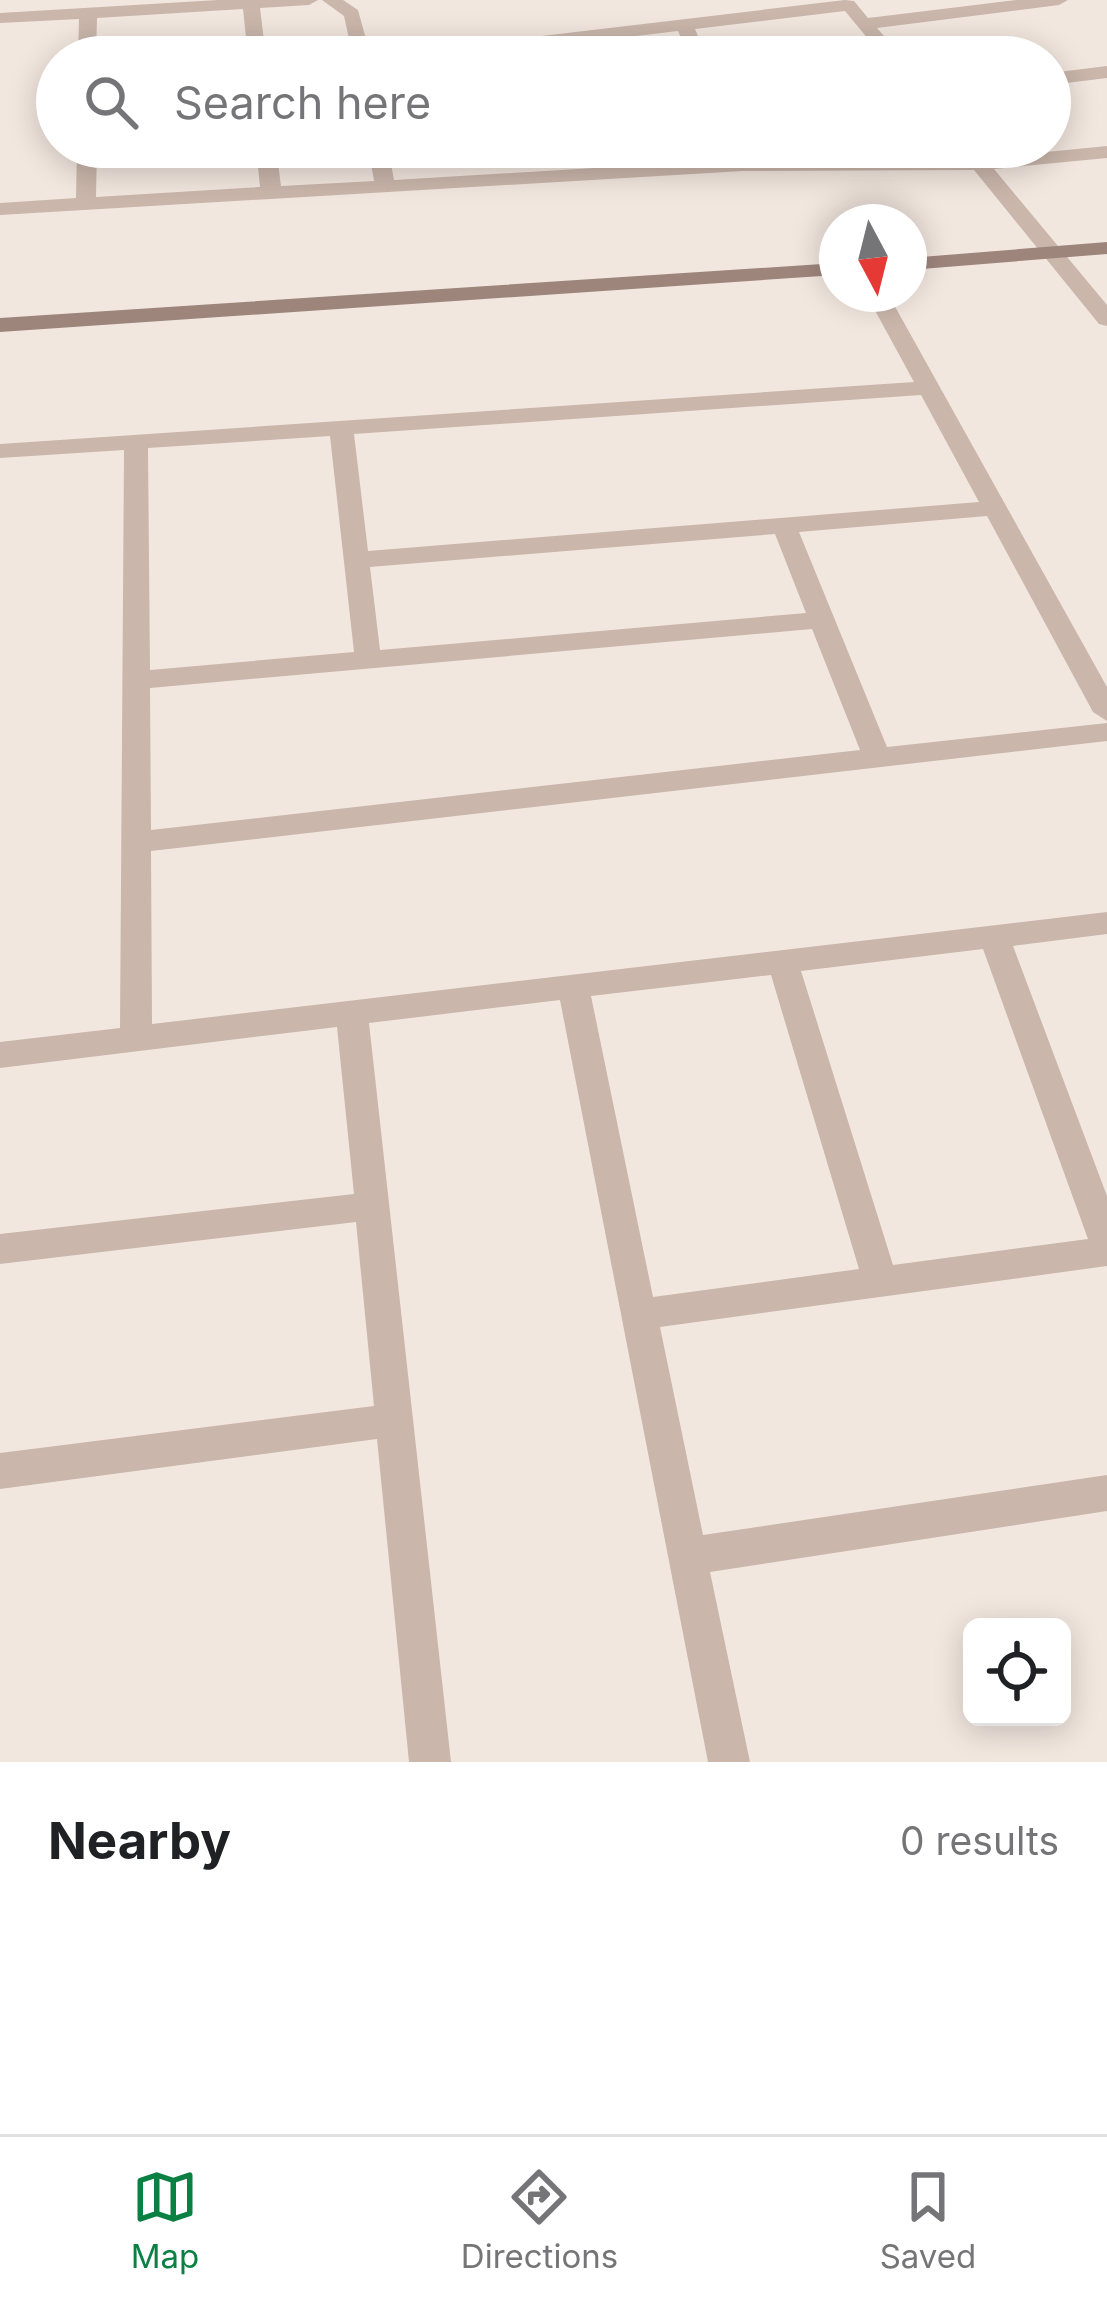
<!DOCTYPE html>
<html lang="en">
<head>
<meta charset="utf-8">
<style>
	:root { --surface:#fff; --page:#f6f6f6; --text:#202124; --muted:#757577; --line:#e0e0e0; --accent:#0b8043 }
	body { margin:0; font-family:Inter,sans-serif; background:var(--page); color:var(--text) }
	.controls { position:absolute; right:36px; bottom:36px; display:grid; overflow:hidden; border-radius:18px; box-shadow:0 6px 30px #0003 }
	.controls button { width:108px; height:108px; display:grid; place-items:center; padding:0; border:0; border-bottom:3px solid var(--line); background:var(--surface); color:var(--text); font:60px sans-serif }
	.compass { position:absolute; left:819px; top:204px; width:108px; height:108px; border-radius:50%; background:var(--surface); box-shadow:0 6px 30px #0003; rotate:173deg }
	.list { margin:0; padding:0; list-style:none }
	h2 { display:flex; justify-content:space-between; align-items:center; height:156px; margin:0; padding:0 48px; font-size:51px }
	h2 small { font-size:39px; font-weight:400; color:var(--muted) }
	.icon { flex:none; width:66px; height:66px; fill:none; stroke:currentColor; stroke-width:2; stroke-linecap:round; stroke-linejoin:round }
	.map { position:relative; flex:none; width:1107px; height:1762px; overflow:hidden }
	.search { position:absolute; background:var(--surface); box-shadow:0 6px 30px #0003; left:36px; right:36px; top:36px; height:132px; display:flex; align-items:center; gap:30px; box-sizing:border-box; padding:0 42px; border-radius:66px; color:var(--muted); font-size:45px }
	.sheet { height:372px; background:var(--surface) }
	nav { display:flex; justify-content:space-around; align-items:center; box-sizing:border-box; height:168px; border-top:3px solid var(--line); background:var(--surface); font-size:33px; color:var(--muted) }
	nav a { display:grid; justify-items:center; gap:6px }
	nav .on { color:var(--accent) }
	.map>svg:first-child { display:block }
	.lines { fill:none; stroke-linecap:round; stroke-linejoin:round }
	.street { fill:#cab6ab; fill-rule:evenodd }
	.secondary { fill:#9e857c; fill-rule:evenodd }
</style>
</head>
<body>
<div class="map">
<svg width="1107" height="1762" viewBox="0 0 1107 1762">
	<rect width="100%" height="100%" fill="#f2e7df"/>
	<g class="lines">
		<!-- street -->
		<path class="street" d="M218 0H318L309 5 260 8 266 57H248L243 9 97 18 96 57H78L79 19 0 23V13Z
			M322 0H343L358 10 371 57H353L344 16Z
			M845 0 854 1 868 18 1016 0H1068L1059 5 877 28 902 57H883L845 11 695 29 707 57H689L678 31 462 57H407L416 51Z
			M1107 66V78L1050 85V73Z
			M1107 146V158L994 169 1107 305V326L1099 324 974 170 743 171 0 215V203L76 198 77 147H97L96 197 260 187 256 147H276L281 186 374 181 368 147H388L394 180 743 159 965 158 960 152 966 147 977 148 985 158Z
			M866 294H888L1107 687V721L1093 712 987 516 799 532 887 747 1107 723V741L151 851 152 1024 1107 912V934L1013 946 1107 1196V1266L660 1327 703 1535 1107 1475V1511L710 1572 750 1762H708L560 1000 369 1023 451 1762H409L377 1439 0 1489V1453L374 1406 356 1222 0 1264V1234L354 1194 337 1027 0 1068V1042L120 1028 124 450 0 458V444L914 382ZM921 395 979 502 368 551 354 434ZM330 436 354 652 150 670 148 448ZM775 534 806 613 380 650 370 567ZM812 629 860 750 151 830 150 688ZM983 949 1088 1239 893 1265 801 971ZM771 975 859 1269 653 1297 591 996Z"/>
		<!-- secondary -->
		<path class="secondary" d="M1107 242V254L909 270V258Z
			M837 263V275L0 332V318Z"/>
	</g>
</svg>
<div class="controls">
<button><svg class="icon" aria-label="locate" viewBox="0 0 24 24"><circle cx="12" cy="12" r="6"/><path d="M12 2v4M12 18v4M2 12h4M18 12h4"/></svg></button>
</div>
<svg class="compass" viewBox="-18 -18 36 36"><path d="M0-13l5 13h-10z" fill="#e53935"/><path d="M0 13l5-13h-10z" fill="#757577"/></svg>
<div class="search"><svg class="icon" aria-label="search" viewBox="0 0 24 24"><circle cx="10" cy="10" r="6"/><path d="M15 15l6 6"/></svg>Search here</div>
</div>
<section class="sheet">
<h2>Nearby<small>0 results</small></h2>
<ul class="list">
</ul>
</section>
<nav>
<a class="on"><svg class="icon" aria-label="map" viewBox="0 0 24 24"><path d="M3 6l6-2 6 2 6-2v14l-6 2-6-2-6 2zM9 4v14M15 6v14"/></svg>Map</a>
<a><svg class="icon" aria-label="directions" viewBox="0 0 24 24"><path d="M12 3l9 9-9 9-9-9zM9 14v-3h6M13 9l2 2-2 2"/></svg>Directions</a>
<a><svg class="icon" aria-label="saved" viewBox="0 0 24 24"><path d="M7 4h10v16l-5-4-5 4z"/></svg>Saved</a>
</nav>
</body>
</html>
